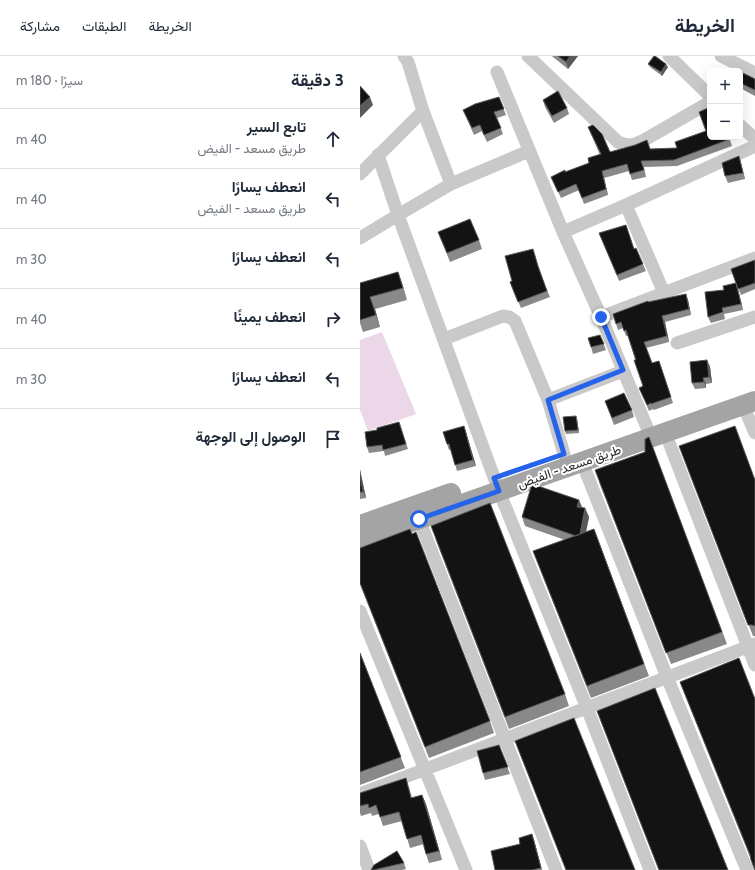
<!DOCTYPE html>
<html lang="ar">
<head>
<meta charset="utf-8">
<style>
	:root { --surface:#fff; --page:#f2f2f3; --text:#1f2937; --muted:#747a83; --line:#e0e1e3 }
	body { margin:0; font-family:Cabin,Vazirmatn,sans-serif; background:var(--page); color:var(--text); direction:rtl }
	.controls { position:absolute; right:12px; top:12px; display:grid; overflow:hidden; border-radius:6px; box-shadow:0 4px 16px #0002 }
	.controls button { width:36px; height:36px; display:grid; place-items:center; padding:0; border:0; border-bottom:1px solid var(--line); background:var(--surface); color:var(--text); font:20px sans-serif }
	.stop { position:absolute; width:12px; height:12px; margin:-9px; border:3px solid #2563eb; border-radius:50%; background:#fff }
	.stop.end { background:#2563eb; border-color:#fff; box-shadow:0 1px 4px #0008 }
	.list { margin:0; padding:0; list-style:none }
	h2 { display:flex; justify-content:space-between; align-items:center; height:52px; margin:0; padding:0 16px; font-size:17px }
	h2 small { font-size:13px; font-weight:400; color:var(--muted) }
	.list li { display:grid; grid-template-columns:26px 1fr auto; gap:12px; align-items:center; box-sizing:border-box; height:60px; padding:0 16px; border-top:1px solid var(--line) }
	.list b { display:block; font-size:15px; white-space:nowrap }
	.list p { margin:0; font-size:13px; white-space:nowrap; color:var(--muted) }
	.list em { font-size:13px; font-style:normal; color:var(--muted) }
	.icon { flex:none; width:22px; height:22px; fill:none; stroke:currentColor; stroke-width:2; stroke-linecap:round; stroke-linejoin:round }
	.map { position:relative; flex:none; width:395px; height:814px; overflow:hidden; direction:ltr }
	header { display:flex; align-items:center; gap:24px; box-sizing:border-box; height:56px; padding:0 20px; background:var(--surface); border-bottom:1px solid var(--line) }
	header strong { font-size:19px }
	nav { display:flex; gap:22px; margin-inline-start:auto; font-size:14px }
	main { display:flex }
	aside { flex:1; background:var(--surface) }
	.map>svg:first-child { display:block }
	.green { fill:#ebd7e8 }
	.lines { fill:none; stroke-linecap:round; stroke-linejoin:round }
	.street { stroke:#c9c9c9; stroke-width:13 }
	.primary { stroke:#a4a4a4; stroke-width:20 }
	.wall { fill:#898989 }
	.shaded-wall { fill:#5a5a5a }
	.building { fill:#131313; stroke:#5a5a5a }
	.route { stroke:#2563eb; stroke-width:5 }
	.labels { text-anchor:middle; stroke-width:4; stroke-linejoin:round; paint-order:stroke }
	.street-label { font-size:13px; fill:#2c2c2c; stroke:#fff }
</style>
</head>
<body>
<header>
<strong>الخريطة</strong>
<nav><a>الخريطة</a><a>الطبقات</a><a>مشاركة</a></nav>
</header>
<main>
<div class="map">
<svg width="395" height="814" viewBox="0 0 395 814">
	<rect width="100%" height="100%" fill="#fff"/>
	<!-- green -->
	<path class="green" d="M22 276 56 358 8 375 0 354V284Z"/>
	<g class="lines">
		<!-- street -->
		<path class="street" d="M168 0 258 86C270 91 274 89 286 83L350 46
			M309 0 350 40
			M361 0 395 17
			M137 16 203 176 241 261 291 381
			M380 69 395 83
			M18 99 38 159 91 128 63 55
			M0 118 63 55 48 6 44 0
			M91 128 169 95
			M266 149 304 237
			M203 176 266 149 395 90
			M0 182 38 159 139 435 227 652 290 814
			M241 261 395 202
			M84 283 143 260 149 261 155 265 188 344 263 315
			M317 287 395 261
			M188 344 204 398
			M383 349 395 377
			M305 376 395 609
			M222 406 307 621 387 814
			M59 463 196 814
			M0 555 106 814
			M0 738 395 588
			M0 790 9 814"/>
		<!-- primary -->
		<path class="primary" d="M0 469 91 437
			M0 484 395 345"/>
	</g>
	<!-- wall -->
	<path class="wall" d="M192 0H218L208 13 193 1Z
		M288 8 308 11 302 20 290 11Z
		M380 18 395 23V40L380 32Z
		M139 41 146 59 137 62 143 78 127 86 122 75 114 79 103 54Z
		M183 44 207 52 209 58 194 67 185 51Z
		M228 71 250 96 290 93 317 92 369 81 372 90 317 110 284 111 286 121 272 124 269 115 244 122 248 139 224 148 219 134 201 142 191 121 205 116 229 107 240 99Z
		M381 107 385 123 368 127 365 120Z
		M266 169 274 193 283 208 286 215 259 225 239 177Z
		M78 176 119 184 122 193 90 206Z
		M175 199 179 215 190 241 161 252 150 226 152 225Z
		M395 204V233L381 239 371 213Z
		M38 216 47 244 15 253 20 271 3 276 0 267V227Z
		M378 233 383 254 364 258 365 263 351 267 348 261Z
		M328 244 331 259 305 266 309 286 286 292 292 307 299 305 313 347 294 354 293 353 289 355 282 338 283 330 268 280H266L263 272 258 274 253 258 288 246Z
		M240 279 246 294 233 298 231 291Z
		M347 304 350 311 352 327 346 328V332L335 333 332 327Z
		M245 345 272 354 274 361 254 369Z
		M217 363 219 377 206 378 205 375Z
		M104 370 116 410 97 415 91 394H89L87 388Z
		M41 372 48 393 25 400 24 395 9 397 7 391Z
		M289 381 367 588 311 608 239 426 285 396Z
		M324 402 395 424V580H393Z
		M0 413 6 442 0 443Z
		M222 452H225L229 461 226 476 234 473 289 620 231 642 173 495 205 484 165 470 162 461Z
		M75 482 205 638 209 650 149 673Z
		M0 492 130 665 134 677 69 702 0 528Z
		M0 597 45 712 0 729Z
		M379 602 395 814H394L391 804 390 801 320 626Z
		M155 685 275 814H206Z
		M139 689 150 718 125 724 123 717Z
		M49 731 52 742 62 739 66 748 82 804 69 807 66 798 64 788 50 792 42 765 23 770 19 758 12 760 11 757 1 760 0 757V737Z
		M174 784 182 814H135L160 788Z
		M44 807 46 813 42 814H11Z"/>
	<!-- shaded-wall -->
	<path class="shaded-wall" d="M210 0H218L208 13 206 6Z
		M306 8 308 11 302 20 301 16Z
		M10 41 13 49 0 62V50Z
		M379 100 381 107 385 123 383 117Z
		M242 115 244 122 248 139 246 133Z
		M38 216 42 227 47 244 43 232Z
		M376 227 378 233 383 254 381 248Z
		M326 238 328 244 331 259 329 253Z
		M10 241 15 253 20 271Z
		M302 260 305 266 309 286 307 280Z
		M347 304 350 311 352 327 349 321Z
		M343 322 346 328V332L344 326Z
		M216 360 217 363 219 377 218 374Z
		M104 370 106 376 116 410 113 404Z
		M0 413V414L6 442 3 436 0 418Z
		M219 444 223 453 217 451Z
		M225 452 229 461 223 490 220 481Z
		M62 739 66 748 82 804 79 795Z
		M172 778 174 784 182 814 181 812Z"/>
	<!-- building -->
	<path class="building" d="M198 0H210L206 6Z
		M294 0H295L306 8 301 16 288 8Z
		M381 16 395 23V34L380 27V18Z
		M0 30 10 41 0 50Z
		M198 35 207 52 192 60 183 44Z
		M139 41 144 53 134 56 141 72 124 79 120 69 112 72 103 54 115 48Z
		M350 51V81H369L370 83 314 104 281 105 284 114 270 118 267 108 242 115 246 133 222 142 216 128 198 136 191 121 205 114V116L229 107 228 102 241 98 228 71 233 69 242 78 250 96 275 89 287 84 290 93 317 92 315 86 346 75 339 56Z
		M379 100 383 117 365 120 362 107Z
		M110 163 119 184 87 197 78 176Z
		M266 169 274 193 276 192 283 208 257 219 239 177Z
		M173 193 178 210 187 235 158 246 150 226 152 225 145 200Z
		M395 204V227L378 233 371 213Z
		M38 216 43 232 10 241 16 259 0 264V227Z
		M376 227 381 248 362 252 363 256 348 261 345 236 364 234 363 230Z
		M326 238 329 253 302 260 307 280 284 286 292 307 299 305 311 341 291 348V347L287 349 279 332 283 330 274 304H276L266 274 264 275 261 266 256 268 253 258 288 245V246Z
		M240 279 244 288 231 291 228 282Z
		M347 304 349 321 343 322 344 326 332 327 330 306Z
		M264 337 272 354 252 362 245 345Z
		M216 360 218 374 205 375 203 361Z
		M39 366 46 388 23 394 22 389 7 391 5 376 17 374V372Z
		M104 370 113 404 95 409 89 388H87L83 376Z
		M375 370 395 424V570L392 569H388L319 390Z
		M289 381 362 576 306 597 235 414 285 396V383Z
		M0 418 3 436H0Z
		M172 428 219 444 217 451 225 452 220 478 216 480 162 461Z
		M130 447 205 638 145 661 71 470Z
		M50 473 52 478 56 476 130 665 65 691 0 527V492Z
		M234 473 284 608 227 630 173 495Z
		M0 597 41 701 0 716Z
		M379 602 395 643V814L391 804 390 799 320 626Z
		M295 632 368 814H299L237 655Z
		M214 662 275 814H206L155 685Z
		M139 689 148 711 123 717 117 695Z
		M46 722 51 742 62 739 79 795 66 798 61 779 47 783 39 756 20 761 16 749 9 752 8 748 0 750V737Z
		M172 778 181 812 172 814H135L131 795 160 788 159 782Z
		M37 795 44 807 13 814H11L14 809Z"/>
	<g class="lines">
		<!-- route -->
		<path class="route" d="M59 463 139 435 134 422 204 398 188 344 263 314 241 261"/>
	</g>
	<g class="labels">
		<!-- street labels -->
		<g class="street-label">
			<text transform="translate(209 410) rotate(-19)" y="5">طريق مسعد - الفيض</text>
		</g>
	</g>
</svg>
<div class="controls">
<button>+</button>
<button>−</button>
</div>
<div class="stop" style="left:59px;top:463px"></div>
<div class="stop end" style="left:241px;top:261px"></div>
</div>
<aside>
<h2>3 دقيقة<small>سيرًا · 180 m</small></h2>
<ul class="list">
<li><svg class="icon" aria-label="ahead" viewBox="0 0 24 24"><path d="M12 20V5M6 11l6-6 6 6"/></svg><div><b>تابع السير</b><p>طريق مسعد - الفيض</p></div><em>40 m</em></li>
<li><svg class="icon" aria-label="left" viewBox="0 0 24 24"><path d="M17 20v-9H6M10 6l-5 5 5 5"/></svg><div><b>انعطف يسارًا</b><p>طريق مسعد - الفيض</p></div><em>40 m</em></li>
<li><svg class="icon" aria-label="left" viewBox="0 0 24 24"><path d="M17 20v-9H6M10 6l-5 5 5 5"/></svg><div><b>انعطف يسارًا</b></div><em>30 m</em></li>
<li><svg class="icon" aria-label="right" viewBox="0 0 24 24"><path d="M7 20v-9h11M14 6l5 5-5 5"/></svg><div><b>انعطف يمينًا</b></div><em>40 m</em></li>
<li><svg class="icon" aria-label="left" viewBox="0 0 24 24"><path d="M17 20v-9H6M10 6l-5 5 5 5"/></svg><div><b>انعطف يسارًا</b></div><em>30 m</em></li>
<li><svg class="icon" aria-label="arrive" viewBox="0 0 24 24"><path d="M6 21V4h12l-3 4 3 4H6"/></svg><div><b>الوصول إلى الوجهة</b></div></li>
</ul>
</aside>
</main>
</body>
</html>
